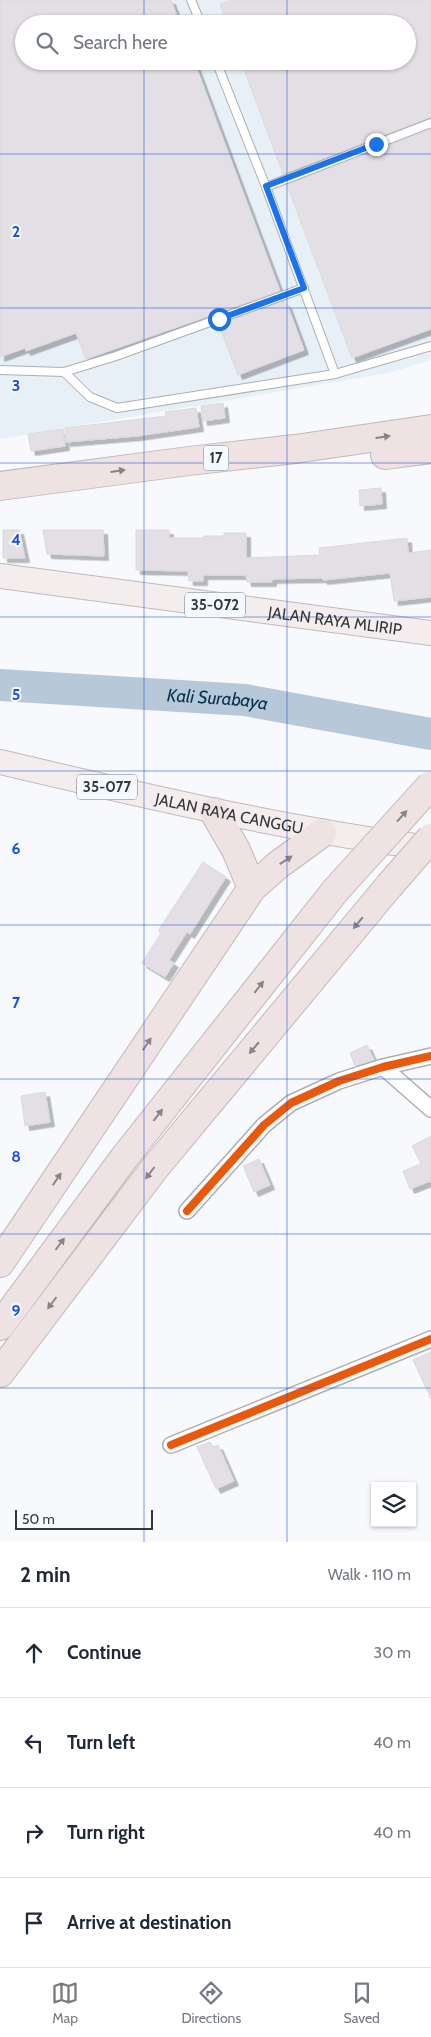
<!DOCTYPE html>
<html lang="en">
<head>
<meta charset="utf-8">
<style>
	:root { --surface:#fff; --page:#f6f6f7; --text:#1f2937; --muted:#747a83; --line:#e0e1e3; --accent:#797c7f }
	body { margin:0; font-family:Cabin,sans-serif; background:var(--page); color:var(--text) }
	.controls { position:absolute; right:15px; bottom:15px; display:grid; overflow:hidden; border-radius:0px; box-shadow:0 1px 4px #0004 }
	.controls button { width:45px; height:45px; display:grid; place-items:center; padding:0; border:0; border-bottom:1px solid var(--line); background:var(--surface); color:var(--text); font:25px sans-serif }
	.scale { position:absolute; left:15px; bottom:12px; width:138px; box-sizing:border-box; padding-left:5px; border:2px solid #35383b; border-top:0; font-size:14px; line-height:18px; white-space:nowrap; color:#35383b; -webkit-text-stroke:4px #f4f9ff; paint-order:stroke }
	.stop { position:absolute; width:15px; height:15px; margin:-11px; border:4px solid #1a73e8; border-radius:50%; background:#fff }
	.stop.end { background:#1a73e8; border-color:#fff; box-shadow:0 1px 5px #0008 }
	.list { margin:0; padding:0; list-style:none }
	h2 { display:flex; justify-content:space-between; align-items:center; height:65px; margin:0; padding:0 20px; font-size:21px }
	h2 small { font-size:16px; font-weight:400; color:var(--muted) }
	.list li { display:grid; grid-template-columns:32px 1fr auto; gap:15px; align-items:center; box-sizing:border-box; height:90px; padding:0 20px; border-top:1px solid var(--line) }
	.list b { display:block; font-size:19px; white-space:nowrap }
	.list em { font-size:16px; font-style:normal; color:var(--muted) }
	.icon { flex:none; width:28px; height:28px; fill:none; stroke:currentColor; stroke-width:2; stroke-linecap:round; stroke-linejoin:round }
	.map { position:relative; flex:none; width:431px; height:1542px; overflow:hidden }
	.search { position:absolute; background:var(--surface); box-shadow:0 1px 4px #0004; left:15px; right:15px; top:15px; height:55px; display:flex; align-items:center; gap:12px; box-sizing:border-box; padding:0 18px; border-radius:28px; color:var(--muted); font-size:19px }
	.sheet { height:425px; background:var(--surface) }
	nav { display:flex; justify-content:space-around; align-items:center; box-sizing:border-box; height:70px; border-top:1px solid var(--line); background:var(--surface); font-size:14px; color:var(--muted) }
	nav a { display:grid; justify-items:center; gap:2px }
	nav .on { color:var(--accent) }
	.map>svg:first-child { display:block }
	.built { fill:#e7eff7; fill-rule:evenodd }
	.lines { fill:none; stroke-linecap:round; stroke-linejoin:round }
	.river { stroke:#b7c8d9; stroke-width:32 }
	.building { fill:#e4dfe4; stroke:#dadadc; filter:url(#shadow) }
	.lane-casing { stroke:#adafb1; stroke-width:10 }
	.street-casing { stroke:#adafb1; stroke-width:18 }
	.primary-casing { stroke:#c3b8b9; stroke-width:26 }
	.highway-casing { stroke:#c3b8b9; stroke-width:30 }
	.lane { stroke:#fefeff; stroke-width:8 }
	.street { stroke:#fefeff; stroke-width:15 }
	.primary { stroke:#f4edee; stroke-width:24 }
	.highway { stroke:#eee2e2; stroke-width:28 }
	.highway-bridge-casing { stroke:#c3b8b9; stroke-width:30; stroke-linecap:butt }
	.highway-bridge { stroke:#eee2e2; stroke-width:28 }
	.cycleway-casing { stroke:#f4f9ff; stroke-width:11 }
	.cycleway { stroke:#e8590c; stroke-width:8 }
	.oneway { fill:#888486 }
	.route { stroke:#1a73e8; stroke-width:6 }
	.grid { fill:none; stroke:#1d4ed8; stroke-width:1; stroke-opacity:0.55 }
	.labels { text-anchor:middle; stroke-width:4; stroke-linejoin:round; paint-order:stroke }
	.shield { fill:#f4f9ff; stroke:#6e7276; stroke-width:1 }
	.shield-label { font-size:15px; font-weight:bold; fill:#35383b }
	.street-label { font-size:16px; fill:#35383b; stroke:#f4f9ff }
	.water-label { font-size:18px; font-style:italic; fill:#06304f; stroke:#f4f9ff }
	.grid-label { font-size:16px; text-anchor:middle; font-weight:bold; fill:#1d4ed8; stroke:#f4f9ff; stroke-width:4; stroke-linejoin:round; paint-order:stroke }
</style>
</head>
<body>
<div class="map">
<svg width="431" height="1542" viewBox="0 0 431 1542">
	<defs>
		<filter id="shadow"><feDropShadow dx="4.5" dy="4.5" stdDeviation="0" flood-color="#0004"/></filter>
	</defs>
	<rect width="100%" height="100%" fill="#f7f9fc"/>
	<!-- built -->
	<path class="built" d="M0 0H431V360L388 373 0 439ZM24 24H407V61H24Z"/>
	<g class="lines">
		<!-- river -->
		<path class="river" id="s1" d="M0 685 245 700 431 734"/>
	</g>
	<!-- building -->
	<path class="building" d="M0 0H171L180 24H24V61H194L280 291 86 359 76 333 26 351 25 348 0 357Z
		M232 0H431V117L283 174 241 61H407V24H227L220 4Z
		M431 129V329L352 358 287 185Z
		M284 301 285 304H287L304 350 238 375 219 325Z
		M223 403 225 418 203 421 201 406Z
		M196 408 199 427 137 436 66 442 65 428 166 416 165 412Z
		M63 429 65 446 31 451 28 434Z
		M381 488 382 504 360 506 359 490Z
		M3 530H19L25 558H3Z
		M43 530H103L104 556 47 554Z
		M136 530H169V538H204V536H224V533H246V558L320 555 319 548 407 538 408 553 431 550V597L394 601 390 573 323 580 322 578 272 579V582H247L246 575H203V581H189L188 571 136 570Z
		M203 862 226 877 190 934 187 932 169 960 174 963 165 977 142 963 161 933 158 931Z
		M367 1045 374 1060 355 1066 350 1053Z
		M45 1092 50 1122 25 1126 21 1096Z
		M431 1136V1183L430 1181 410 1189 403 1171 421 1164 412 1146Z
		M259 1159 270 1185 254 1192 243 1166Z
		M431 1352V1399L413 1360Z
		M210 1442 213 1447 218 1445 234 1481 216 1489 197 1447Z"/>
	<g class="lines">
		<!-- lane casing -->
		<g class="lane-casing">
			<path id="lane" d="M191 0 201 24
				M216 61 266 187 335 374 431 346
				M266 187 431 123
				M0 370 64 372 116 356 304 288
				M64 372 90 397 117 408 335 374"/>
		</g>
		<!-- street casing -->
		<g class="street-casing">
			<path id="street" d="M383 1067 431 1109
				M187 1211 264 1125 291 1103 339 1081 383 1067 431 1056
				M171 1445 431 1339"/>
		</g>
		<!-- primary casing -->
		<g class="primary-casing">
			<g id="primary">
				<path id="s2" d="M0 576 431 633"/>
				<path id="s3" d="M0 762C144 796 284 829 431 848"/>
			</g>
		</g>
		<!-- highway casing -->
		<g class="highway-casing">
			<path id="highway" d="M385 455 431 449
				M0 486 189 461 295 449 431 429
				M214 812 236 850 252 888
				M0 1263 252 888 278 865 322 833
				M0 1326 124 1158 335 891
				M0 1373 154 1169 389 886"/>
		</g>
		<!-- lane -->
		<use href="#lane" class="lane"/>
		<!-- street -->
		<use href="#street" class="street"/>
		<!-- primary -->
		<use href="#primary" class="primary"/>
		<!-- highway -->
		<use href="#highway" class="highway"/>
		<!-- highway-bridge casing -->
		<g class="highway-bridge-casing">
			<path id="highway-bridge" d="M389 886 431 838
				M335 891 431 785"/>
		</g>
		<!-- highway-bridge -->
		<use href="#highway-bridge" class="highway-bridge"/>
		<!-- cycleway casing -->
		<g class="cycleway-casing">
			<path id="cycleway" d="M187 1211 264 1125 291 1103 339 1081 383 1067 431 1056
				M171 1445 431 1339"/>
		</g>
		<!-- cycleway -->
		<use href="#cycleway" class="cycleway"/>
	</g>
	<!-- one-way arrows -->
	<defs><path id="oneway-solid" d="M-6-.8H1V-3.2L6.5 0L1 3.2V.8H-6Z" transform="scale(1.25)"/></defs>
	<g class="oneway">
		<use href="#oneway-solid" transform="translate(383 437) rotate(-8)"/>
		<use href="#oneway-solid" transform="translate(118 471) rotate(-8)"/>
		<use href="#oneway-solid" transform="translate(402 816) rotate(-48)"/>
		<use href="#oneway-solid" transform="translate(286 860) rotate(-33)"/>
		<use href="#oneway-solid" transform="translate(358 923) rotate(130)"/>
		<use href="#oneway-solid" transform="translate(259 987) rotate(-52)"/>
		<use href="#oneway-solid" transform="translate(147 1044) rotate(-56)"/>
		<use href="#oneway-solid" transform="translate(254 1048) rotate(130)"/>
		<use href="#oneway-solid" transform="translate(158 1115) rotate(-52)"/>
		<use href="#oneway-solid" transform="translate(150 1173) rotate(127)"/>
		<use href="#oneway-solid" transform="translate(57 1179) rotate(-56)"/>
		<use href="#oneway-solid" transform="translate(60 1244) rotate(-53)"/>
		<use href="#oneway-solid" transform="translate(52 1303) rotate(127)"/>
	</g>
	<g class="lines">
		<!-- route -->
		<path class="route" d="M219 319 304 288 266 186 376 144"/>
	</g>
	<!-- grid -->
	<path class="grid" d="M144 0V24M287 0V24M144 61V1542M287 61V1542M0 154H431M0 308H431M0 463H431M0 617H431M0 771H431M0 925H431M0 1079H431M0 1234H431M0 1388H431"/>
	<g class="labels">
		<!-- shield labels -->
		<g class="shield">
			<rect x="203.5" y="445.5" width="25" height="25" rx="4"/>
			<rect x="185" y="592.5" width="60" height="25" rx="4"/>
			<rect x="77" y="774.5" width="60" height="25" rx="4"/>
		</g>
		<g class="shield-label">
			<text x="216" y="463">17</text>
			<text x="215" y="610">35-072</text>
			<text x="107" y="792">35-077</text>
		</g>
		<!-- street labels -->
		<g class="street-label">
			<text dy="6" stroke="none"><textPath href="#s2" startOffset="338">JALAN RAYA MLIRIP</textPath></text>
			<text dy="6" stroke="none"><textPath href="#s3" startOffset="235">JALAN RAYA CANGGU</textPath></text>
		</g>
		<!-- water labels -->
		<g class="water-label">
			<text dy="6" stroke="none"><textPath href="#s1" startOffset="218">Kali Surabaya</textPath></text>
		</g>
	</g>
	<g class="grid-label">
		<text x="16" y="237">2</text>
		<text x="16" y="391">3</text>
		<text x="16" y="545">4</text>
		<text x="16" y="700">5</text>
		<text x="16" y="854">6</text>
		<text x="16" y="1008">7</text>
		<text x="16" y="1162">8</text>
		<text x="16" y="1316">9</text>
	</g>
</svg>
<div class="controls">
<button><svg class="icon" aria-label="layers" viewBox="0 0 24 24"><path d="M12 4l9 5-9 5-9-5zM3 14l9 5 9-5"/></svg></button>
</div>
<div class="scale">50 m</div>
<div class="stop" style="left:219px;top:319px"></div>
<div class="stop end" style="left:376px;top:144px"></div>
<div class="search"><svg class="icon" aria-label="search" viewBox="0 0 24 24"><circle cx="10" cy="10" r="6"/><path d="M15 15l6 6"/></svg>Search here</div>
</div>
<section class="sheet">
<h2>2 min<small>Walk · 110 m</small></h2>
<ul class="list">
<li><svg class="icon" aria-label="ahead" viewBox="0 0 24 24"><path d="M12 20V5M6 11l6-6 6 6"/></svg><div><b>Continue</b></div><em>30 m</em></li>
<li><svg class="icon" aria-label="left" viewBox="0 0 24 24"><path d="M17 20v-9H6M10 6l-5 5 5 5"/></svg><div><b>Turn left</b></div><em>40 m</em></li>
<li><svg class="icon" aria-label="right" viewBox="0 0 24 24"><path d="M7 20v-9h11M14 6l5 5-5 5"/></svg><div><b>Turn right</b></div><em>40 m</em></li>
<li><svg class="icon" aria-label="arrive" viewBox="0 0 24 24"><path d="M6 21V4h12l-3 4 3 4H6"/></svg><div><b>Arrive at destination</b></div></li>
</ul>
</section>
<nav>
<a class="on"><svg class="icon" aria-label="map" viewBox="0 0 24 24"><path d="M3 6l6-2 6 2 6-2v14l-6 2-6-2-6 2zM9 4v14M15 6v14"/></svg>Map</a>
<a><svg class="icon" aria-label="directions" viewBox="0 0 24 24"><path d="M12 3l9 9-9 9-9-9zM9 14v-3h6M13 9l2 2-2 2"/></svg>Directions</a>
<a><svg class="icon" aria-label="saved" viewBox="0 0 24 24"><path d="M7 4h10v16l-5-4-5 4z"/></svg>Saved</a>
</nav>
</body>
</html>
